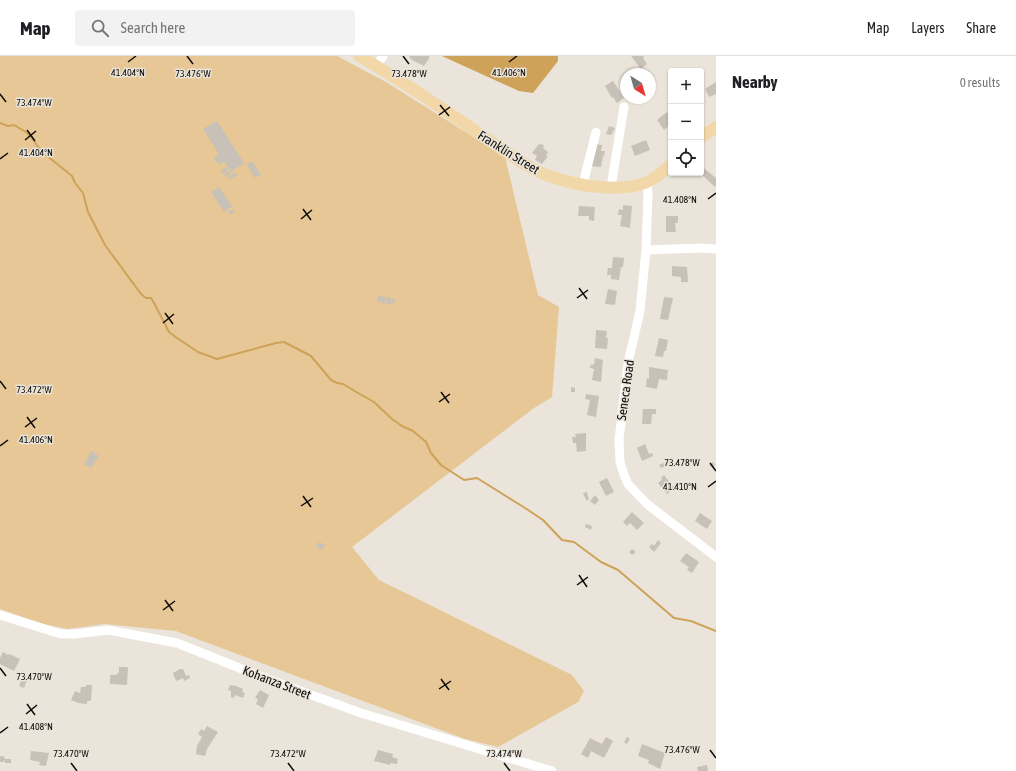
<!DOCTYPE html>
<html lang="en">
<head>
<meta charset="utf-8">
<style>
	:root { --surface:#fff; --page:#f2f2f2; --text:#202124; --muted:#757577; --line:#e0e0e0 }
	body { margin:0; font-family:"Asap Condensed",sans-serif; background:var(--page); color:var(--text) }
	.controls { position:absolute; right:12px; top:12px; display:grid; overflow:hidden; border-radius:4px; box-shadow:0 1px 3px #0004 }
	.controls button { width:36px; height:36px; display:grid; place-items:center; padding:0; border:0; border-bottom:1px solid var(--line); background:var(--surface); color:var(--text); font:20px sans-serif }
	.compass { position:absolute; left:620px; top:12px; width:36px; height:36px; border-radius:50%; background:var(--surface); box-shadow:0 1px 3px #0004; rotate:143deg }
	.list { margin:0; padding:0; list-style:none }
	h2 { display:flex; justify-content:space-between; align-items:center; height:52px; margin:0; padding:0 16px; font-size:17px }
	h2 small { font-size:13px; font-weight:400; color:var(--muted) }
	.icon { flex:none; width:22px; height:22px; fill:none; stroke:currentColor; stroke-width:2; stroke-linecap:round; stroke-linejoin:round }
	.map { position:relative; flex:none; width:716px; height:715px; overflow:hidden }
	header { display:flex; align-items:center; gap:24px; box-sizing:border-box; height:56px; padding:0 20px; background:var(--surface); border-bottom:1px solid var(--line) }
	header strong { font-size:19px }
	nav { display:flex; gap:22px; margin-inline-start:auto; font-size:14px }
	.search { width:280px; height:36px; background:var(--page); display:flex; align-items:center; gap:10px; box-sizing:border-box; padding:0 14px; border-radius:4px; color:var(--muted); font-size:15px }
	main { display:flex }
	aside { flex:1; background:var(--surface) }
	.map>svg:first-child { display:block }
	.green { fill:#e6c795 }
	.water { fill:#cea258 }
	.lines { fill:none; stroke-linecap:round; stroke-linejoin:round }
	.stream { stroke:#cea258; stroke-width:2 }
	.building { fill:#c8c1b8 }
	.minor { stroke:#fff; stroke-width:9 }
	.major { stroke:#f2d7a9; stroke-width:12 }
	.ticks { fill:none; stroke:#0f0d0a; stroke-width:1.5 }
	.labels { text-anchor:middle; stroke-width:3; stroke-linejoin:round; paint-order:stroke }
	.street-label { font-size:13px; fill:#0f0d0a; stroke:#eae4da }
	.ticks-label { font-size:10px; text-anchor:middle; fill:#0f0d0a; stroke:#eae4da; stroke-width:3; stroke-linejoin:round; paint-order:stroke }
</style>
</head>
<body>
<header>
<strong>Map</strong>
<div class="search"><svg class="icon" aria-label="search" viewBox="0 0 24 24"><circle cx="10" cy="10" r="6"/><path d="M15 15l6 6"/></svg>Search here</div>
<nav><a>Map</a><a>Layers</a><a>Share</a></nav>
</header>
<main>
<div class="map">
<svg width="716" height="715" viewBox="0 0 716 715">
	<rect width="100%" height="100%" fill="#eae4da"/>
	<!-- green -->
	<path class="green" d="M0 0H337L386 26 505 101 538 239 559 251 552 341 534 352 352 491 379 524 572 619 584 635 578 646 498 691 465 683 176 575 104 568 68 573 43 568 0 553Z"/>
	<!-- water -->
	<path class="water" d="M442 0H558V5L533 37 519 35Z"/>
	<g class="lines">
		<!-- stream -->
		<path class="stream" d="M0 67 8 70 14 69 26 76 31 81 41 95 72 120 75 127 83 137 88 156 105 189 141 238 146 242H151L153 245 169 276 177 282 198 296 217 303 276 287 284 286 311 300 331 324 337 327 343 328 358 337 374 346 392 363 402 370 413 375 426 386 431 397 441 409 464 424 477 422 525 452 543 464 562 484 574 486 601 506 618 514 674 562 691 565 716 575"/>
	</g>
	<!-- building -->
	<path class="building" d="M410 0H428L430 1 424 10 412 4 409 1Z
		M631 0H643L644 1 643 2 647 8 641 13Z
		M613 25 624 42 617 47 613 41 612 42 605 30Z
		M716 26V38L709 41 705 33Z
		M667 56 669 59 671 57V68L664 74 657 64Z
		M217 65 244 107 231 116 224 105 219 109 214 102 219 98 203 73Z
		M609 70 615 72 611 79 606 78Z
		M646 84 650 94 635 100 631 90Z
		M539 88 544 89 543 92 548 96 546 100H548L542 108 535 104 537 100 532 97Z
		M595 88 602 89 601 95H605L604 100H603L601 111 590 110Z
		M252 105 261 119 255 122 247 109Z
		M701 110 716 122V129L715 131 701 118 699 119 696 117H701Z
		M226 111 228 114 223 118 221 114Z
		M229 115 231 117 226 121 224 118Z
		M236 116 237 119 230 124 228 121Z
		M219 131 232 150 224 156 211 136Z
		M623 149 632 150 630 172 620 170 622 159H618L619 153 623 154Z
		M579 150 595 151 594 165 589 164V160H578Z
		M233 153 235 155 230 159 228 156Z
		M666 160H678V167H675L676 176H666Z
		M613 201 624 202 623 211H621L619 224 611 223V219H607L608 212H612Z
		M672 210 687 211 688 226H681V221L672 220Z
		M608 233 617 235 615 249 605 248Z
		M378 240H382L381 246H377Z
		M382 241H386L385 247H381Z
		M387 241 391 242 390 248H386Z
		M664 241 673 242 668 264 660 263Z
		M392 242 395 243 394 249 391 248Z
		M596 274 607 275 606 282H608L607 293 595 292Z
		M659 282 668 284 666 295H664L663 301 655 300Z
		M595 302 603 304 601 326 592 324 594 313 590 312 591 308 594 309Z
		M649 311 668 314 667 324 659 323 657 333 646 331 647 322 649 323Z
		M571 331 575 332V336H571Z
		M586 338 599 340 596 361 587 359 590 344 585 343Z
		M643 353H656V358H652L651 368H642Z
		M586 377V395L577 396 576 387H573L572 381H576L575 378Z
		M645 388 649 398 652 397 653 400 642 405 637 392Z
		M91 395 99 400 91 412 84 408Z
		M712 406 715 408 713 412 710 410Z
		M664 407 665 410 661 412 659 409Z
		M664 419 674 432 667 438 658 427 662 424 661 422Z
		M607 422 614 436 606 440 599 426Z
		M587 436 589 444H586L583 437Z
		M595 439 599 444 595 449 590 445Z
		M632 456 644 467 637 474 630 467 627 470 623 466Z
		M700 457 712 465 707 473 695 465Z
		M586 468 592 470 591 474 585 471Z
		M658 484 661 487 654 496 649 491 652 488 654 490Z
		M319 486 325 489 322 494 316 491Z
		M632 493 636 496 632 499 629 496Z
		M686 497 699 506 692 517 687 514 689 511 680 505Z
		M3 596 8 599 9 598 20 603 14 615 0 608V602Z
		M119 611H128L127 629 110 628V619H117V617H119Z
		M180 613H183L186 620 189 619 190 622 184 625 183 622 176 625 173 617Z
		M22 622 27 624 24 632 19 630Z
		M86 629H92L91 645H87V648L78 647 71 644 75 635 80 637 81 631H86Z
		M230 629 236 630 243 633 242 636 245 637 243 642 235 639 234 642 231 641V635L228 634Z
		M260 634 269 639 263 652 256 648 258 643 255 642Z
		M207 670 218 676 207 693 205 700 196 698 197 690 202 681 198 678 201 673 204 675Z
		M606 681 613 685 604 702 591 695 588 702 581 698 590 682 602 688Z
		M627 681 630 683 627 688 624 686Z
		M642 688 665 697 660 713 648 707 649 704 638 700Z
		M378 694 393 698 392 701 398 703 397 708 390 707V709L374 705Z
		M31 695 49 697 46 710 39 709 40 706 30 704Z
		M-1 703a3 3 0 1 1 6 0a3 3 0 1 1-6 0Z
		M5 703H11V707H5Z
		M707 709 708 715H698L697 711Z"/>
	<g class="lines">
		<!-- minor -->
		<path class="minor" d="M377 10 383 0
			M647 126 648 138 646 194 640 255 628 307 619 384 620 406 624 419 628 428 647 448 716 501
			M583 128 596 76
			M611 131 624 51
			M646 194 701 192 716 193
			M0 559 61 578H75L108 574 177 587 262 621 361 657 552 715"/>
		<!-- major -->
		<path class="major" d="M359 0C402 24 443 53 484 81 504 94 524 110 546 119 573 129 619 138 647 126 656 122 664 115 671 108
			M701 81 716 71"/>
	</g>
	<!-- ticks -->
	<path class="ticks" d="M187 0 193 8M403 0 409 8M128 6 136 0M509 6 517 0M0 38 6 46M440 49 449 60M439 59 450 51M27 74 35 85M25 84 36 75M0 103 8 97M708 143 716 137M303 153 311 164M301 163 312 154M579 232 587 243M577 242 588 234M165 257 173 268M163 267 174 258M0 325 6 333M441 336 449 347M439 346 450 338M27 361 35 372M25 371 37 362M0 390 8 384M710 407 716 415M708 431 716 425M303 440 311 451M301 450 313 442M579 519 587 531M577 529 588 521M165 544 173 555M163 554 175 545M0 612 6 620M441 623 449 634M439 633 451 625M27 648 35 659M26 658 37 649M0 677 8 671M710 694 716 702M71 707 77 715M288 707 294 715M504 707 510 715"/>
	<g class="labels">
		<!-- street labels -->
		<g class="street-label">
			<text transform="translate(509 96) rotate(32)" y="5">Franklin Street</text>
			<text transform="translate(625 334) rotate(-82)" y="5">Seneca Road</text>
			<text transform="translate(277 626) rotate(21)" y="5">Kohanza Street</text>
		</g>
	</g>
	<g class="ticks-label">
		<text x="128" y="20">41.404°N</text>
		<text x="509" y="20">41.406°N</text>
		<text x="193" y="21">73.476°W</text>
		<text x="409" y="21">73.478°W</text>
		<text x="34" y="50">73.474°W</text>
		<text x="36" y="100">41.404°N</text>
		<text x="680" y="147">41.408°N</text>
		<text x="34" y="337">73.472°W</text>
		<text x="36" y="387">41.406°N</text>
		<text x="682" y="410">73.478°W</text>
		<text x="680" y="434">41.410°N</text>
		<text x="34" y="624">73.470°W</text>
		<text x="36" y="674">41.408°N</text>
		<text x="682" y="697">73.476°W</text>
		<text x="71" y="701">73.470°W</text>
		<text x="288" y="701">73.472°W</text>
		<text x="504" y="701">73.474°W</text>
	</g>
</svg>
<div class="controls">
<button>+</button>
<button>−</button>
<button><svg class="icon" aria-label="locate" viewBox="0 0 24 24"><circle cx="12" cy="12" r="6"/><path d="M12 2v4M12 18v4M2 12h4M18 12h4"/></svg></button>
</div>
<svg class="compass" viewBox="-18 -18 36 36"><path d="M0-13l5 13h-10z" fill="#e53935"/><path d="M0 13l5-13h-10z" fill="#757577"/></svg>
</div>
<aside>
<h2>Nearby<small>0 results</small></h2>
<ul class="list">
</ul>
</aside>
</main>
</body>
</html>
